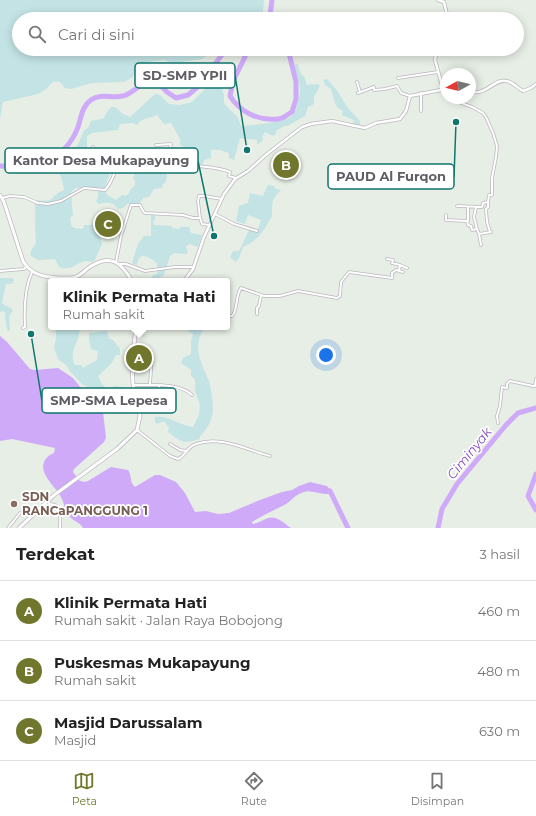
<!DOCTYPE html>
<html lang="id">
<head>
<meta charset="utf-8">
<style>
	:root { --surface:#fff; --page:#f2f2f2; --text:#222; --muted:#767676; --line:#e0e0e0; --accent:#70772d }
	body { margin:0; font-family:Montserrat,sans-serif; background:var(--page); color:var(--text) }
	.compass { position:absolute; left:440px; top:68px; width:36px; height:36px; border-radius:50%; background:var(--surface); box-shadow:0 2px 10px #0003; rotate:262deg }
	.you { position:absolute; left:326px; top:355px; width:14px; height:14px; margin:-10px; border:3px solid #fff; border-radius:50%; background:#1a73e8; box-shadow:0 0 0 6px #1a73e833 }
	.badge { display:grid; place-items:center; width:26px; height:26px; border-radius:50%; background:var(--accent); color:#fff; font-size:13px; font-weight:700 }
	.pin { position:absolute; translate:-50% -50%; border:2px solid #fff; box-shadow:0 1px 4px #0006 }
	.popup { position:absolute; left:48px; top:278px; width:182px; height:52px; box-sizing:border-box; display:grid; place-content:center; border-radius:4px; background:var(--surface); filter:drop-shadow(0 1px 3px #0005); font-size:13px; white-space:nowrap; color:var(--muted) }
	.popup b { font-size:15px; color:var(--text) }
	.popup::after { content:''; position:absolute; left:50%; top:100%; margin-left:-8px; border:8px solid transparent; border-top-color:var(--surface) }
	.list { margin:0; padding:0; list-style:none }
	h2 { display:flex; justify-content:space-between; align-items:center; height:52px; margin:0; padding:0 16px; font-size:17px }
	h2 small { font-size:13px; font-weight:400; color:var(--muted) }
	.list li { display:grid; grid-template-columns:26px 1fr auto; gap:12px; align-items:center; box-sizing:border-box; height:60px; padding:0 16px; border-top:1px solid var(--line) }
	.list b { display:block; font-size:15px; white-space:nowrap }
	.list p { margin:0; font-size:13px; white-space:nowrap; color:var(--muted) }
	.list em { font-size:13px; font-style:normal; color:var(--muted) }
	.icon { flex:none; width:22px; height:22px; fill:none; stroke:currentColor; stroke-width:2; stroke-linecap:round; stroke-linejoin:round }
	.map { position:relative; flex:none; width:536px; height:528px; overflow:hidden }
	.search { position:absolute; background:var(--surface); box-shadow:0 2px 10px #0003; left:12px; right:12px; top:12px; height:44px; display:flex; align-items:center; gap:10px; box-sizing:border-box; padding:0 14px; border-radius:22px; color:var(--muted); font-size:15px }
	.sheet { height:232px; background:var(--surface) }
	nav { display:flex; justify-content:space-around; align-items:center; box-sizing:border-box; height:56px; border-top:1px solid var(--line); background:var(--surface); font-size:11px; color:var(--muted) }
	nav a { display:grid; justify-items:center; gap:2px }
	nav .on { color:var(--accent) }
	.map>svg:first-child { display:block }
	.green { fill:#c3e3e4 }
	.water { fill:#ceaaf9 }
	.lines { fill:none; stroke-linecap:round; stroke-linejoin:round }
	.river { stroke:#ceaaf9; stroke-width:5 }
	.minor-casing { stroke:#bbb7be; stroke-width:3.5 }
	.tertiary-casing { stroke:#bbb7be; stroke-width:4 }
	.secondary-casing { stroke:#bfbac2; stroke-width:4.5 }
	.minor { stroke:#fff; stroke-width:2 }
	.tertiary { stroke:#fff; stroke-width:2.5 }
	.secondary { stroke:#fff; stroke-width:3 }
	.education-dot { fill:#8d6e63; stroke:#fff; stroke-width:1.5 }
	.labels { text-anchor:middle; stroke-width:3.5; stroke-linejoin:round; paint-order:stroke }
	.education-label { font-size:12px; font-weight:bold; fill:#785e54; stroke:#fff; text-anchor:start }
	.water-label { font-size:13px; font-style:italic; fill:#874dbc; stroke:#fff }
	.leader { fill:none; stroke:#0f766e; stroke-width:1.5 }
	.callout-dot { fill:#0f766e; stroke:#fff; stroke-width:1.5 }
	.callout { fill:#fff; stroke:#0f766e; stroke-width:1.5 }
	.callout-label { font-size:13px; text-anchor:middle; font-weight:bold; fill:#615d64 }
</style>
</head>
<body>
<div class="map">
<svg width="536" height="528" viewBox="0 0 536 528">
	<rect width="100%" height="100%" fill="#e7eee5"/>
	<!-- green -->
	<path class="green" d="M0 0H264L263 11 259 19H19V49H217L202 59 174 63 163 60 148 62 131 78 124 82 92 83 71 89 65 88 60 82 54 81 45 90 38 94 3 102 0 119Z
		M296 63 298 65 301 75 304 76 307 85 318 84 320 86 314 97V104L308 107 305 116 287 126H284L276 131V134L273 136 265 132 262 137 263 140 257 145V140L240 138 234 160 229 158V153L220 150H211V158L204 160 203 164 196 169H194L195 152 180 145V139L171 123 164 124 157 115C149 119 142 117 137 125L132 123 120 124 118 130 92 133 87 136V151L82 153V159C93 160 103 157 114 161V163L104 189C105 195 111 197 116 200L122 195 126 196 130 192V190L135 185V180L133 179 135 171 130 168 135 156 138 154 152 153V169L165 173 167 175 166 182 163 184 162 188 154 189 149 197 143 198 140 203 127 204 123 208 118 209C114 202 106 202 99 204L96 201 98 198V189L76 188 71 192 73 216 70 217 71 225 74 228 83 229 84 225H94L99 220 101 221 100 234 102 244 95 260 92 262C79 257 74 273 59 267L55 259 38 260 31 256 30 254 33 247 36 243 35 223V200C57 203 49 196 64 190 63 180 57 170 58 160 61 158 65 158 68 156 76 151 81 139 84 130L88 128 91 121C109 118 101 119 111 107H115L123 114 130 117 155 94 160 95 169 104 180 105 192 102 209 85 221 86 224 95V103L229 109 237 116 241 126C253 125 283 123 292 116 297 112 300 95 300 90 300 82 295 73 294 66Z
		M327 79 336 89 348 108 360 121V125L353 124 354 120 342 115 343 111 336 106 331 89 325 85 323 80Z
		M268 185 274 186 276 189 281 190C270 201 273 202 272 215 272 218 269 221 268 223 262 234 254 243 243 247L239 258 236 262 230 257 233 251H239L249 230 257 232 261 220 248 215 245 224 236 221 239 206 248 203 250 193 263 196Z
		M155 214V220L153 221 154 225 172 226V228L179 229 180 227H189L191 233 202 235 198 247 189 244 186 247 188 253 185 254 174 253 170 256 164 275 155 281H150L153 275 157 274V263C148 256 139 251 137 265L132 263 138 244 144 236H151V215Z
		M0 278H12L14 280 12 284H6L2 302 3 304 11 308 13 311 9 316 10 330 8 331 6 325 5 312 3 311 0 312Z
		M57 327H79C82 341 67 350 75 365H81L83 368 97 360 98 351 91 349 89 338V333L107 331 109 338 114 341 120 349V355H116L111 364 98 376C101 384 105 388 112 391L114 386 123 387 125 388 122 397 113 405H111L100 393 82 384 69 370 66 365 58 359 54 347 56 339V329Z
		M187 327H205C192 346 200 360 208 379 210 382 210 387 211 391 214 410 215 421 200 436V439C182 444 183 443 168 432L169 428 164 421 157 424 155 422V417C168 415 179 425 193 427L199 415 200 405 195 391V379L191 376V370L181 363 183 358 191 354V341L193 334 185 329Z"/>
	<!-- water -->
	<path class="water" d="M0 336 7 342 30 369 35 370 58 368 73 378 81 388 88 389 95 396 100 403 103 412 106 438 104 442 74 469 73 472 80 481 85 482 88 481 111 467 128 470C132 475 129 482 135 487L155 475H160L176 482 185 493 195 512 206 511 218 514 229 513 260 500 282 492 292 490 299 486 310 482 327 486 332 492C324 498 313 489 304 492 296 494 292 500 286 504 275 510 263 515 252 522L253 524C258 523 263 520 268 518 277 515 285 524 291 528H83C80 522 73 521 69 516 64 511 65 505 62 499 57 487 37 474 45 460 48 456 50 454 54 453L55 448 12 439 0 441Z"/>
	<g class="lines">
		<!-- river -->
		<path class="river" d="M271 19 270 16 272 0
			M242 49 245 57 233 81 230 96C240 112 258 121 278 119 283 119 288 114 292 112L296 99V82L288 49
			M0 166C33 168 65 162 78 127 81 118 82 106 91 100 101 92 115 100 126 95 138 90 140 81 155 80L167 92 176 98 188 95 200 85 226 49
			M536 474 528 496 536 510
			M326 490 330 491 348 528
			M438 528 442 509 457 484 506 425 518 413 536 408"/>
		<!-- minor casing -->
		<g class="minor-casing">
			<path id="minor" d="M398 78 438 72
				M357 82 360 92
				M358 93 374 87V90L385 89 397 86 401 93 410 96
				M421 93V111
				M455 98 459 102 472 107 483 113 486 117 493 133 497 146 496 157 492 178V195H489L488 202 483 203 482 207 457 206
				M156 145 171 144 168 157 180 162V163C196 168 214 165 230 172L229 176 236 178
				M2 198 10 196 24 197 38 203 48 204 61 201 84 188 105 190C111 183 122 162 112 156H92L91 153 93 147
				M488 202V207L486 209 487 222 490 232
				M476 207 474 217 477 229
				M215 214 234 224 257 231
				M446 215V220L468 221V207
				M200 218 198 201 199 196H204L222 199
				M467 221 468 225 471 226 472 230 477 229 479 234 491 232
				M479 234 481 245
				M387 259 393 260 392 263 400 265 399 271
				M116 262 121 236 131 205H140L143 211 145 213 183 215 193 218H200L202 224 209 225
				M120 264H126L145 271 175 267H194
				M400 265 407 268
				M0 271 24 269 26 267
				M257 314V308L259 306 261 296
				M227 316H232C238 311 235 296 241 288L264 296H280L298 291 337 298 340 296 341 282 349 272 392 278V273L396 270 403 272
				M23 328 25 327C24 309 24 289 32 272
				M150 384 152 356
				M133 385H159V402
				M159 385C171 386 184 387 192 395
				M498 423 497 416 500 406 502 387 507 388V384L510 381 533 386H535L536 379
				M137 430 170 456 178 459C186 456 185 448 196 444 220 435 247 450 270 456
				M170 444 180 450 186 451
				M47 501 50 504C63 504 60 518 60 528
				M8 528 20 513"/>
		</g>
		<!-- tertiary casing -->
		<g class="tertiary-casing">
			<path id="tertiary" d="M438 0 444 2 448 19
				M437 49 435 60 443 89
				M470 92C488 95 493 79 506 81 512 81 517 88 523 91L531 88 536 84
				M184 281 193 269 204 237 224 194 235 179 248 171 267 154 302 127 311 124 332 121 365 128 376 123 400 119 406 111 410 96 446 89"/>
		</g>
		<!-- secondary casing -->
		<g class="secondary-casing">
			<path id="secondary" d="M0 195 4 202 23 261C31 275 44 277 60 278 66 278 72 279 78 276 83 273 87 268 93 265 112 254 122 264 132 281
				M19 528 53 496 117 449 137 430 140 416 133 385 132 363 136 327"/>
		</g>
		<!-- minor -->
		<use href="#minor" class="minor"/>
		<!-- tertiary -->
		<use href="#tertiary" class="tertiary"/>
		<!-- secondary -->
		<use href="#secondary" class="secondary"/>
	</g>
	<!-- markers -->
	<circle class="education-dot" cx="14" cy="504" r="4"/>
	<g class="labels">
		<!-- education labels -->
		<g class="education-label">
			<text x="22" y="501">SDN<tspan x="22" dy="14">RANCaPANGGUNG 1</tspan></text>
		</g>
		<!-- water labels -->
		<g class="water-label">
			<text transform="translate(469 453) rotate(-51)" y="5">Ciminyak</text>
		</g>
	</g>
	<!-- callouts -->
	<path class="leader" d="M247 150L235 75M214 236L198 161M456 122L454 177M31 334L42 401"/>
	<g class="callout-dot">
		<circle cx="247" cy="150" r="4"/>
		<circle cx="214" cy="236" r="4"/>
		<circle cx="456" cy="122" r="4"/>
		<circle cx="31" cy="334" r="4"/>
	</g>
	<g class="callout">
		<rect x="135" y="63" width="100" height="25" rx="4"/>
		<rect x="5" y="148" width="193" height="25" rx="4"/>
		<rect x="328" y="164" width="126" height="25" rx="4"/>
		<rect x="42" y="388" width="134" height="25" rx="4"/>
	</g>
	<g class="callout-label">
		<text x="185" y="80">SD-SMP YPII</text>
		<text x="101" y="165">Kantor Desa Mukapayung</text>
		<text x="391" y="181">PAUD Al Furqon</text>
		<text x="109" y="405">SMP-SMA Lepesa</text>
	</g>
</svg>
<svg class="compass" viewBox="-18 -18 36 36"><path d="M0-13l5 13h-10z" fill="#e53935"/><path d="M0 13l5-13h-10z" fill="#767676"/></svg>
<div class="you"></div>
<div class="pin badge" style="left:139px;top:358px">A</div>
<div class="popup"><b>Klinik Permata Hati</b>Rumah sakit</div>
<div class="pin badge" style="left:286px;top:165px">B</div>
<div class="pin badge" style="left:108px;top:224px">C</div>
<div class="search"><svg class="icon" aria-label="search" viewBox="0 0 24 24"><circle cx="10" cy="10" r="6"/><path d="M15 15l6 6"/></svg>Cari di sini</div>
</div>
<section class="sheet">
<h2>Terdekat<small>3 hasil</small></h2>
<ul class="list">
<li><span class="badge">A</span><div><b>Klinik Permata Hati</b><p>Rumah sakit · Jalan Raya Bobojong</p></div><em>460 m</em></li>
<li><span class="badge">B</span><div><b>Puskesmas Mukapayung</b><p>Rumah sakit</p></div><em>480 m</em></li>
<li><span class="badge">C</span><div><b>Masjid Darussalam</b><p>Masjid</p></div><em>630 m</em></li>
</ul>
</section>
<nav>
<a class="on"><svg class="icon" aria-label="map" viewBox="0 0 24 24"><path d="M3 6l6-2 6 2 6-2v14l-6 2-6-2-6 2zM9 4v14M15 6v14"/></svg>Peta</a>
<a><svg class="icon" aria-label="directions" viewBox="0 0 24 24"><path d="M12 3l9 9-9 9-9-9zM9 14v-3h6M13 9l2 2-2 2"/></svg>Rute</a>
<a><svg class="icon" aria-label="saved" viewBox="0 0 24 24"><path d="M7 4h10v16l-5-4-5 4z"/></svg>Disimpan</a>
</nav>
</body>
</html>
